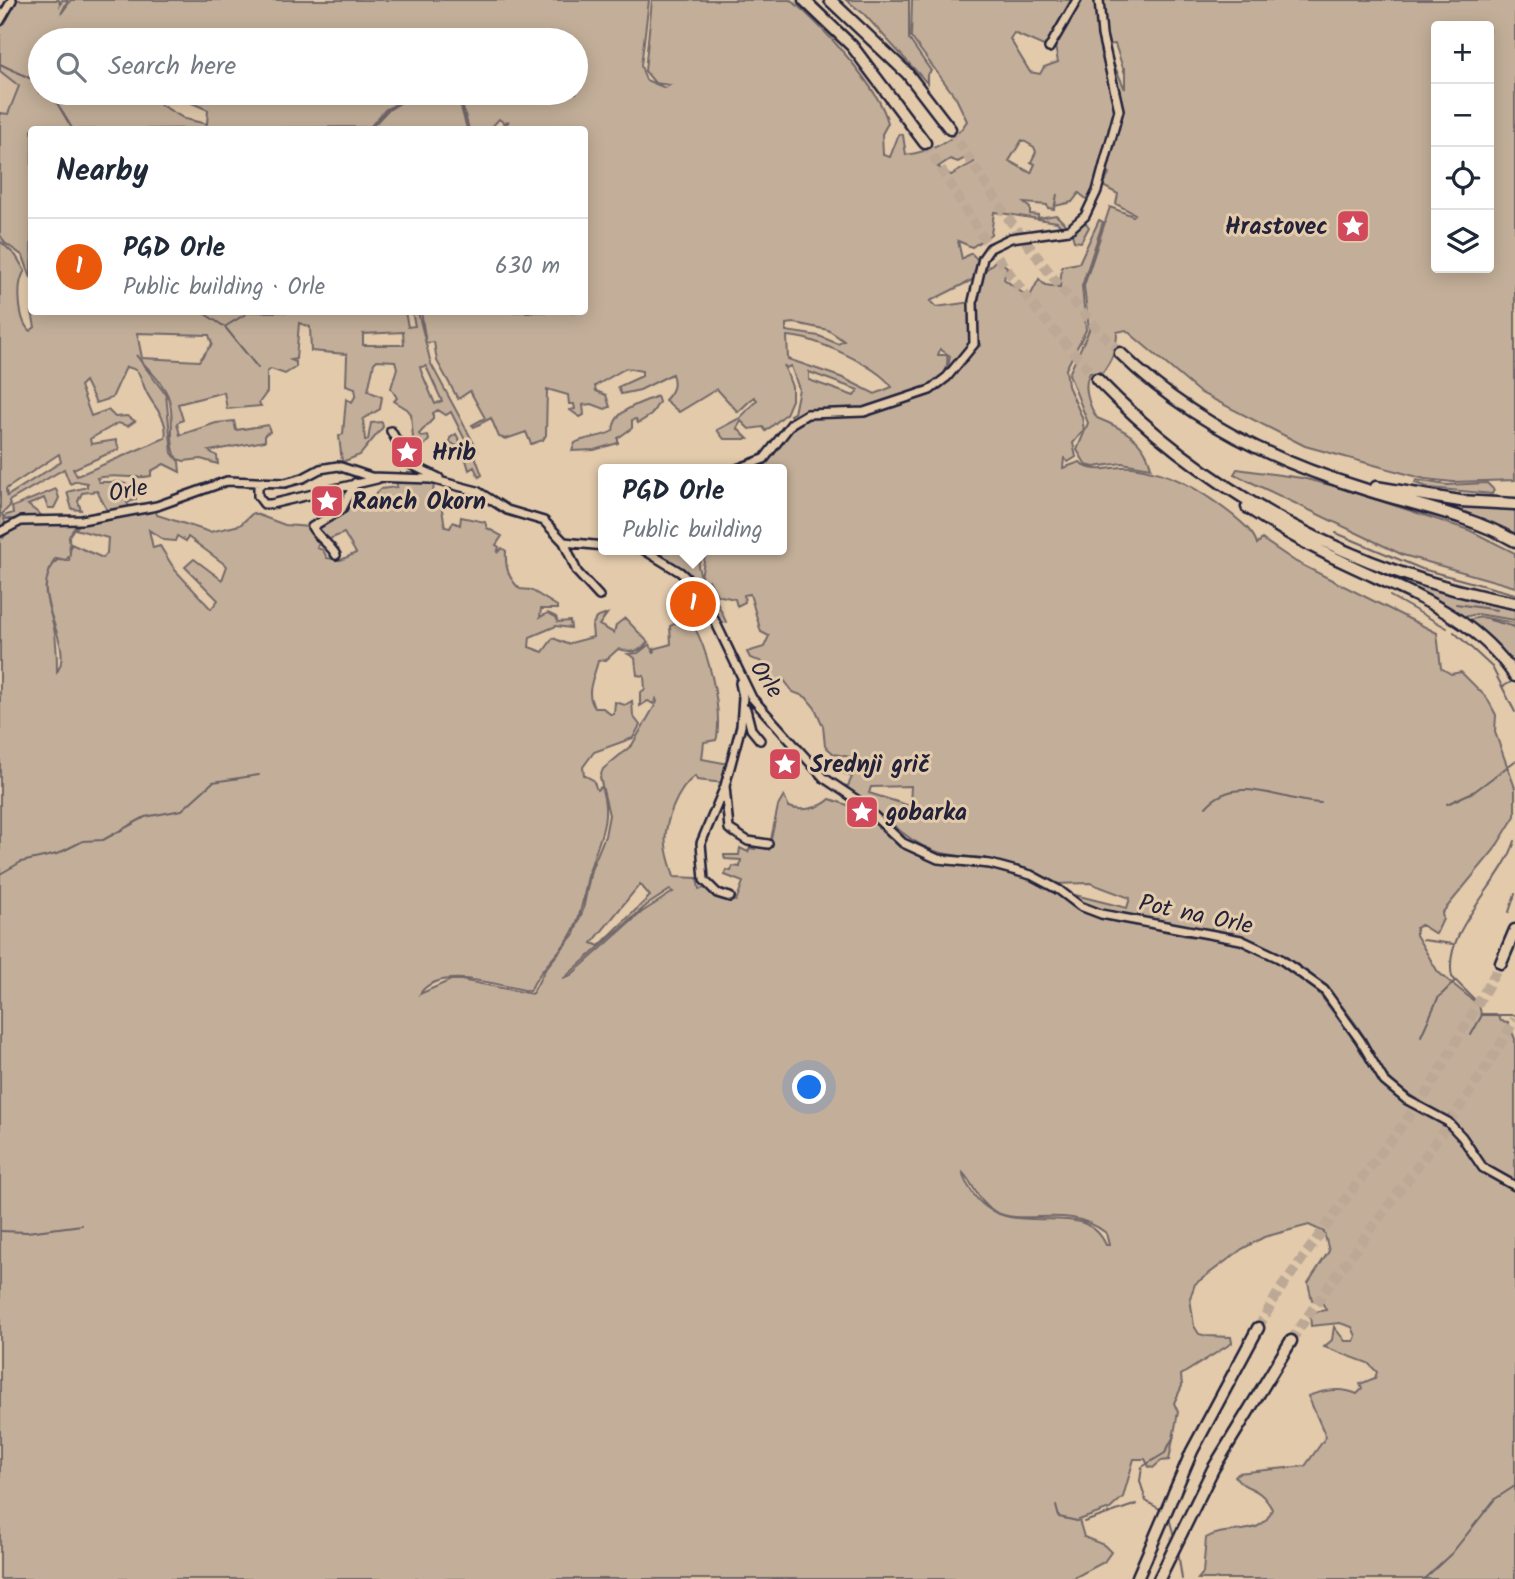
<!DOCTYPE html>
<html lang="en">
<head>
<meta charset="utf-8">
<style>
	:root { --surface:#fff; --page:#f6f6f7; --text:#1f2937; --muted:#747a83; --line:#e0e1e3; --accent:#ea580c }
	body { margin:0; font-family:Kalam,sans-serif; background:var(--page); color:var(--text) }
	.controls { position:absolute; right:21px; top:21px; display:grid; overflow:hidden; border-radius:7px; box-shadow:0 4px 18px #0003 }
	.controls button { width:63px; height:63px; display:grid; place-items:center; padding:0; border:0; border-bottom:2px solid var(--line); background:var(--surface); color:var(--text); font:35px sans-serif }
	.you { position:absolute; left:810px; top:1088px; width:24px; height:24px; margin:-18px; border:5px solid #fff; border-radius:50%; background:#1a73e8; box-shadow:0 0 0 10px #1a73e833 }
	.badge { display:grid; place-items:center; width:46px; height:46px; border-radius:50%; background:var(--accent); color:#fff; font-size:23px; font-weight:700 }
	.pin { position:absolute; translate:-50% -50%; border:4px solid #fff; box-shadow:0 2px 7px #0006 }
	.popup { position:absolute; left:598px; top:464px; width:189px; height:91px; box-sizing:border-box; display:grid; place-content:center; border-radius:7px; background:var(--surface); filter:drop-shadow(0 2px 5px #0005); font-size:23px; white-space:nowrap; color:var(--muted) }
	.popup b { font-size:26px; color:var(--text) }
	.popup::after { content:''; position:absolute; left:50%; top:100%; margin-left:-14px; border:14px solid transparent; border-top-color:var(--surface) }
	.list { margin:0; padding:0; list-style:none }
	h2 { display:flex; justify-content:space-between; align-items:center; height:91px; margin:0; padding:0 28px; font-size:30px }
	h2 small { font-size:23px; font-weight:400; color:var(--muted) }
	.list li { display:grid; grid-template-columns:46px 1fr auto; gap:21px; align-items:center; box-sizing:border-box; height:98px; padding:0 28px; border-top:2px solid var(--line) }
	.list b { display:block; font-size:26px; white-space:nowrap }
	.list p { margin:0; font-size:23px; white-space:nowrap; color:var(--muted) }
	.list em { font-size:23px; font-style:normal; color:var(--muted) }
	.icon { flex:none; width:38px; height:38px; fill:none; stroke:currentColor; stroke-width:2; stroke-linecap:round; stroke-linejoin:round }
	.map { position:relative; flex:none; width:1515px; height:1579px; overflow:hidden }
	.search { position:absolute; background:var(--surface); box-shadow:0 4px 18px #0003; left:28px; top:28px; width:560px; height:77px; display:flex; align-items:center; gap:18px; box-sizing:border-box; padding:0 24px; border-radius:38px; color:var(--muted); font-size:26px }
	.panel { position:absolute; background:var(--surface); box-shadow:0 4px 18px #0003; left:28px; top:126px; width:560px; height:189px; border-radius:7px }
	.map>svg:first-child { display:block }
	.built { fill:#d3bca2 }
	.green { fill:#c3af99; stroke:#72686a; stroke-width:2; fill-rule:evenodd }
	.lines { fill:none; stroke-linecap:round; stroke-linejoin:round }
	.stream { stroke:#6b6266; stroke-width:2 }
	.highway-tunnel { stroke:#bca895; stroke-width:10; stroke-dasharray:10 5; stroke-linecap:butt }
	.minor-casing { stroke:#22223b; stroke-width:12 }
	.highway-casing { stroke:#22223b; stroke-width:15 }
	.minor { stroke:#e2caab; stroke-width:7 }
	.highway { stroke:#e2caab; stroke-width:10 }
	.labels { text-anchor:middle; stroke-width:6; stroke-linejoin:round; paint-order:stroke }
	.poi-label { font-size:24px; font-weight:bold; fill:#22223b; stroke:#e2caab; text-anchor:start }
	.street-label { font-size:24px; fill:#22223b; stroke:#e2caab }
</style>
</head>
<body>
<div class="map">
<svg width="1515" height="1579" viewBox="0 0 1515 1579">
	<rect width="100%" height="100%" fill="#e2caab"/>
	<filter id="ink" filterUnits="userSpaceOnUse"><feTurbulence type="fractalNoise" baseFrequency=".0143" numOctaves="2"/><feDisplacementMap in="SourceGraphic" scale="14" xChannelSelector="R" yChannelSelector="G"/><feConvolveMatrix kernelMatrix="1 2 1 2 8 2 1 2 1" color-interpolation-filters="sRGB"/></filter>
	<g filter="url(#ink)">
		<!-- built -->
		<path class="built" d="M0 71 20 87 10 121 0 115Z"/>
		<!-- green -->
		<path class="green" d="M14 0H59L60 5 62 0H68L61 14 71 0H649L641 66 646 80 665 88 670 85 655 83 645 71 652 0H791C821 25 879 86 888 123L882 134 883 155 890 157 899 134 903 135 906 155C930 151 955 142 967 121L956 98 911 37 912 0H1075L1046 47 1014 33 1010 39 1030 72 1040 74 1044 67 1058 62 1054 41 1078 0H1096L1117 100 1116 115 1091 203 1079 193 1072 202 1055 206 1057 194 1054 209 1048 208 1047 205 1024 203 1030 208V214L1038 215V218L1056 215 1068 227 1064 230 1057 222 994 212 991 234 972 247 958 241 962 259 971 253 979 261 976 278 930 301 936 307 972 302 971 345 947 373 950 356 940 349 938 355H947C949 368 944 377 934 386L863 410 821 409 793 420 790 415 794 413 799 389 791 366 786 368 784 365 792 387V400L786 414 766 431 763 427 749 429 741 421 737 428 748 439H724L717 430 740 418 757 400 754 397 738 412 717 389 679 412 665 400C673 392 676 385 672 374L640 390 621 394 618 387 642 376V371L626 368 595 386 596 391 606 395 610 407 605 409 592 404 583 405 584 415 580 417 570 410 575 409 574 404H569L568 395 547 389 546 435 543 440 531 444 526 432 506 439 499 437 491 418 474 427 472 425 485 418 470 391 458 399 437 361 434 342 426 343 421 312H584V130L502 129 509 121 504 123 499 119 490 129H469L459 93H576V40H451L446 36 433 40H40V93H162L158 103 185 119 207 124 208 110 169 93H415L385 110 370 127 32 130 31 278 23 256 5 243 0 235V113L8 114 19 86 0 71V25ZM1022 140 1034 147 1036 152 1031 162 1035 164 1031 173 1009 161ZM969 156 974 162 951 175 938 167 950 159 958 162ZM795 323 828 330 844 341 838 344 819 336 786 331V324ZM787 336C814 337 876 365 892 387L875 394 843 378 788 359ZM809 372 858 390 854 396 809 380Z
			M846 0H909V39L931 71 927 75V83L864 14Z
			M1100 0H1515V480L1453 482 1425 479 1305 446 1199 392 1126 330 1117 332C1117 348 1112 359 1103 372L1090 373C1082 386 1089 406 1097 418 1122 428 1146 440 1151 468L1122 463 1094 467 1086 465 1077 450 1088 423 1069 374 1089 330 1084 286 1110 207 1133 216 1135 214 1116 204 1118 194 1103 186 1109 174 1107 165 1119 116 1109 54 1125 89V67V74L1115 44 1106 45ZM1436 26H1489V268H1436Z
			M417 93H457L467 129H370L387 111Z
			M1099 220 1103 222 1082 286 1086 330 1066 369 1068 386 1082 417 1084 430 1073 443 1076 457 1068 462 1064 458 1063 468 1080 462C1093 476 1114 465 1132 467 1171 472 1199 489 1230 513 1241 522 1254 532 1257 544L1262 539 1296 562 1437 633 1441 668 1451 674 1461 672 1487 698 1496 715 1495 732 1515 788V816L1494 850 1442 913 1443 919 1436 934 1421 925 1416 928V935L1438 972 1479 1005 1481 1014H1496L1501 1021 1508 1022 1515 1039V1579H1198L1203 1573 1206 1538C1229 1524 1262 1540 1272 1509 1258 1483 1247 1493 1235 1476L1238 1473 1305 1466 1326 1437 1308 1396C1324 1390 1341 1387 1357 1394L1362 1389 1360 1384 1375 1378 1377 1372 1368 1363 1324 1347 1332 1340 1334 1327 1345 1341H1354L1356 1336 1352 1327 1340 1323 1311 1326 1310 1313 1326 1310 1322 1302 1312 1300 1308 1283 1329 1251 1324 1232 1309 1225 1264 1237 1242 1249 1195 1284 1190 1298 1194 1326 1199 1334 1207 1336 1231 1337 1232 1343 1181 1375 1182 1386 1174 1403 1178 1412 1169 1460 1161 1461 1153 1468 1149 1467 1145 1459H1134L1123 1497 1110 1509 1079 1520 1084 1537 1104 1545 1111 1552 1104 1562 1072 1579H0V536L3 538C17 515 52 522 78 522L69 536 70 555 66 560 57 558 54 560C39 591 47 597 54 628 57 643 57 658 57 672 77 643 24 595 57 560L69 561 71 544 103 558 107 553 108 538 75 529 82 522 145 509 148 513 155 508 157 515 210 532 240 525 253 513 285 525 310 527 320 540 317 548 323 550 327 558 341 560 356 553 344 533 327 540 314 527 345 505 349 495 353 501H367L381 489 397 487 396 478 434 482 433 494 441 498 442 494 451 496 450 500 441 504 445 527 450 528 453 522 460 525 461 517 485 522 487 528 502 536 496 545 499 547 497 553 502 548 506 551C505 567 508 578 520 589L531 590 557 606V609H541L540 617 548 613 556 617 558 622 570 621 571 628 556 626 530 637 529 647 543 652 553 638 567 644 593 637 592 626 596 618 607 614 599 625 614 633 616 625 625 618 648 642C638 654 632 652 618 649L606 660 598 661C594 678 584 693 595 708H603L610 714H614L615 702 625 705 632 701 633 716 640 725 633 738 594 752 583 767 584 775 593 780 597 790 601 787C613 821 596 844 588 876 583 898 581 919 569 938 556 957 539 970 530 991 502 987 438 964 420 994L451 980H461L532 994 546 968 574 934 583 910 591 870 605 836 609 815 600 777 603 769 632 745 657 702 656 699 653 704 648 701 640 706V693L645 689 644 676 637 675 635 658 628 654 638 653 650 644 654 654V649L671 644 670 626 688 617C707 643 722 705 717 737L716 740 704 742 702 759 729 764 724 783 697 780 695 776C677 789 663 825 666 845 667 856 671 866 674 877L697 878 699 889 707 888 736 901 743 882 725 875 726 870 731 871 733 866 740 867 741 860 725 859 724 855H739L740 848 748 852 750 848 755 849 757 843 767 845 769 849 778 806 784 796 789 807C802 812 821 808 830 799L865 811 901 846 932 861 996 867 1036 880 1094 915 1186 936 1226 939 1250 946 1281 962 1315 988 1385 1081 1469 1141C1448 1113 1414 1103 1390 1079 1377 1067 1373 1053 1365 1038 1338 994 1290 949 1238 937 1208 929 1083 918 1071 894L1127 908 1130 898 1090 883 1053 884 1037 875 986 861 985 858C942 856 922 852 890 822L886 823 836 784 848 786 852 777 843 773 848 763 853 764 855 758 834 754 825 746 823 726 815 708 806 697 793 692 784 680 770 681 764 676 765 668 760 661 750 658 747 652 764 647 769 636 761 632 750 594 744 595 745 602 737 606 735 599 717 595 709 580 701 587 649 550H704L698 566 701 577 706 550H782V469H743L759 464 762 467 790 428 809 415 848 416 929 393C950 381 960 358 981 345 966 326 979 288 983 266L987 269 997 259 1007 267 1004 279 1029 298 1039 279 1045 285 1060 287 1062 266 1079 263ZM149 530 164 540 175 541 177 536 186 541 188 537 227 566 222 580 194 559 185 567 218 600 211 609 175 570 160 546 153 548ZM911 786 910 806 869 793 871 787ZM640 884 650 896 599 946 592 943ZM670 890 673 892 642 912 570 976 563 979 647 905ZM963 1173C974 1185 979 1203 994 1211 1024 1228 1067 1202 1106 1233L1109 1245H1106C1083 1192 1008 1247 972 1192 968 1185 963 1180 963 1173Z
			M1085 222 1089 227 1081 242 1074 241 1072 234Z
			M0 241 16 256 25 271C16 282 18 321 30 331L35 327 32 312H405L408 327 415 326 412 312H418L431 364 478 451 474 453 482 475 479 477 474 467 469 470 463 450 450 442V438L456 434 462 445 467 444 451 412 446 415 438 410 433 413V419L419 434 421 437 428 436 429 440 414 457 410 458 406 446 413 438 411 414 407 409 394 401 397 398 391 388 397 368 395 361 377 360 374 363 368 391 382 397 380 409 363 419 365 440H368L371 423 382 422 383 427 360 455 342 462 339 436 343 434 346 399 352 402 356 395 355 388 346 385 347 356 346 354 311 351 310 327 299 323 296 359 291 360 296 362V367L285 374 271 369 267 372V392L259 403 261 406 227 409 224 392 178 404 183 420 177 423 180 435 216 423 234 421 236 430 268 425 270 432 265 434V441L209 451 217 456 218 464 201 459 184 461 177 459C168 442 175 418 169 399 164 383 146 367 136 355L166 395 172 453 179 462 180 472 164 464 151 471V476C132 480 116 473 97 478L99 482H119L135 487 136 499 127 503 130 507 108 512 97 491 82 493 78 501 81 510 72 509 67 492 87 487V483L77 481 70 484 64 469 9 501 10 506 2 514 6 525 0 531ZM403 332 404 345H363V334ZM137 333 209 335 212 344 199 361 142 358ZM426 366 442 401 435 404 421 371 420 367ZM126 367C142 369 140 379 146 391 153 407 169 418 165 438L77 476 73 469 119 449 116 440 91 444 90 439 118 423 128 426 135 421 127 416 115 417 108 410 91 416 80 386 85 381 96 403 112 398ZM59 454 61 462 7 496 6 489Z
			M657 396 659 402 651 415 638 423 636 419 632 420V428L618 438V443L594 450 572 451 575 443C587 436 599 439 613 431 614 409 640 404 657 396Z
			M1237 469 1302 478 1338 487 1469 530 1515 553V587L1403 555 1234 474Z
			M1416 480 1447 485 1487 483 1494 490 1492 494 1430 488 1415 483Z
			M56 489 59 498 54 508H48L44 498 28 505 46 519H6L4 516 13 513 12 507Z
			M1439 504 1515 509V534Z
			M1329 550 1405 581 1515 609V620L1477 614 1464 617 1430 597Z
			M713 593 726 622 718 625 705 596Z
			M1481 617 1515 623V670L1496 644 1468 620Z"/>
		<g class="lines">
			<!-- stream -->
			<path class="stream" d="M0 64 40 83
				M51 93 73 130
				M202 312 225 327 258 368
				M226 326 249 312
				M1336 533 1422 569 1515 594
				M1390 596 1447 628
				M1456 604 1497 610
				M1490 620 1515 627
				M1454 632 1492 667 1515 712
				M1504 686 1511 682
				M1447 804 1475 791 1515 761
				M1206 807C1237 772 1282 802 1321 803
				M0 874 21 862 57 854 83 841 103 840 145 817 182 810 213 782 259 775
				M1509 912 1515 894
				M1423 940 1453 944
				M1474 999 1452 977C1442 930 1501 885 1515 841
				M1471 1035 1482 1015H1515
				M1421 1036 1438 998 1455 981
				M0 1231 27 1232 82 1225
				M1056 1506 1059 1517 1077 1521
				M1163 1511 1146 1501 1140 1481 1142 1467 1165 1453 1175 1434
				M1169 1518 1174 1536
				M1084 1522 1137 1504
				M1178 1552 1182 1579
				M1424 1579 1452 1553 1495 1499 1515 1486"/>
			<!-- highway-tunnel -->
			<path class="highway-tunnel" d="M950 129 1008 218 1064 292 1120 353
				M925 143 978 230 1037 311 1097 379
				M1258 1328 1279 1291 1347 1197 1427 1093 1501 963
				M1291 1341C1363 1232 1451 1133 1515 1019"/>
			<!-- minor casing -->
			<g class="minor-casing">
				<path id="minor" d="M0 21 12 0
					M1049 48 1077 0
					M391 431 410 464 439 478
					M737 469 764 459 792 423 807 414 864 412 930 390 947 377 974 344 973 301 983 258 990 248 1011 238 1069 230 1085 216 1097 191 1119 110 1102 35 1099 0
					M263 482 258 487V496L264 504H271L377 479
					M0 532 21 521 82 520 157 506 227 481 285 483 303 478 320 469 338 466 371 477 431 479 477 491 507 510 544 521 564 542 604 546
					M564 542 577 572 599 596
					M644 550 680 572 700 590 752 698 824 778 857 800 903 843 938 859 990 864 1031 875 1059 890 1080 906 1101 914 1241 940 1279 958 1324 990 1360 1040 1384 1081 1407 1100 1448 1122 1462 1137 1483 1168 1515 1186
					M336 555C329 543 319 539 312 527L342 509 355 483
					M746 709 751 729 760 740
					M725 786 729 829 748 841 768 844
					M730 897 717 893 704 880 701 843 725 786 741 726 743 697 740 683"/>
			</g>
			<!-- highway casing -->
			<g class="highway-casing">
				<path id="highway" d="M804 0 852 46 925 143
					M830 0 907 73 950 129
					M1120 353C1187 419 1275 462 1364 489 1414 505 1469 515 1515 541
					M1097 379C1209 495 1357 574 1515 603
					M1376 487 1460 501 1515 504
					M1247 507C1281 530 1316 550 1354 567 1416 596 1475 617 1515 676
					M1501 963 1515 930
					M1137 1579 1192 1451 1258 1328
					M1159 1579 1213 1469 1291 1341"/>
			</g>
			<!-- minor -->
			<use href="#minor" class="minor"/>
			<!-- highway -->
			<use href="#highway" class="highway"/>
		</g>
	</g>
	<!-- icons -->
	<defs>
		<g id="sight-square" transform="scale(1.75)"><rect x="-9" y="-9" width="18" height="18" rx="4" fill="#d1495b" stroke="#e2caab"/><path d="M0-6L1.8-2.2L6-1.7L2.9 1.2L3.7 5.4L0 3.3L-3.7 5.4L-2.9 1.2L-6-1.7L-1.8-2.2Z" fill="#fff"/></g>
	</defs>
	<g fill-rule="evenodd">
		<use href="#sight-square" x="1353" y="226"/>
		<use href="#sight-square" x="407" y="452"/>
		<use href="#sight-square" x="327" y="501"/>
		<use href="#sight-square" x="785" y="764"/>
		<use href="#sight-square" x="862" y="812"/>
	</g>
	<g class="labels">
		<!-- poi labels -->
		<g class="poi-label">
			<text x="1328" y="234" text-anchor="end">Hrastovec</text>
			<text x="432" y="460">Hrib</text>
			<text x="352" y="509">Ranch Okorn</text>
			<text x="810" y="772">Srednji grič</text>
			<text x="886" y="820">gobarka</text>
		</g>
		<!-- street labels -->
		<g class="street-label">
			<text transform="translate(128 490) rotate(-11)" y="8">Orle</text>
			<text transform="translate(767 679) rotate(56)" y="8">Orle</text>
			<text transform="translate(1196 914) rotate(12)" y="8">Pot na Orle</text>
		</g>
	</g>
</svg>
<div class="controls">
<button>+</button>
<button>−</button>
<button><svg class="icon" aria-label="locate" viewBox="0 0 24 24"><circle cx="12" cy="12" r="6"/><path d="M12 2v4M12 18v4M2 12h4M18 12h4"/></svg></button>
<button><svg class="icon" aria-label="layers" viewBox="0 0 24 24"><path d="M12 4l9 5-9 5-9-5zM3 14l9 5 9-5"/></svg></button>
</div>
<div class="you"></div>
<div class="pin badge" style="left:693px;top:604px">1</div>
<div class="popup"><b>PGD Orle</b>Public building</div>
<div class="search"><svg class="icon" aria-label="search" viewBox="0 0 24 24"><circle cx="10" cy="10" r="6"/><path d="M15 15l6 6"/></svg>Search here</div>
<section class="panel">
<h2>Nearby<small></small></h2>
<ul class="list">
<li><span class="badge">1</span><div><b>PGD Orle</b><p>Public building · Orle</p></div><em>630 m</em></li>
</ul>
</section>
</div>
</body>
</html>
